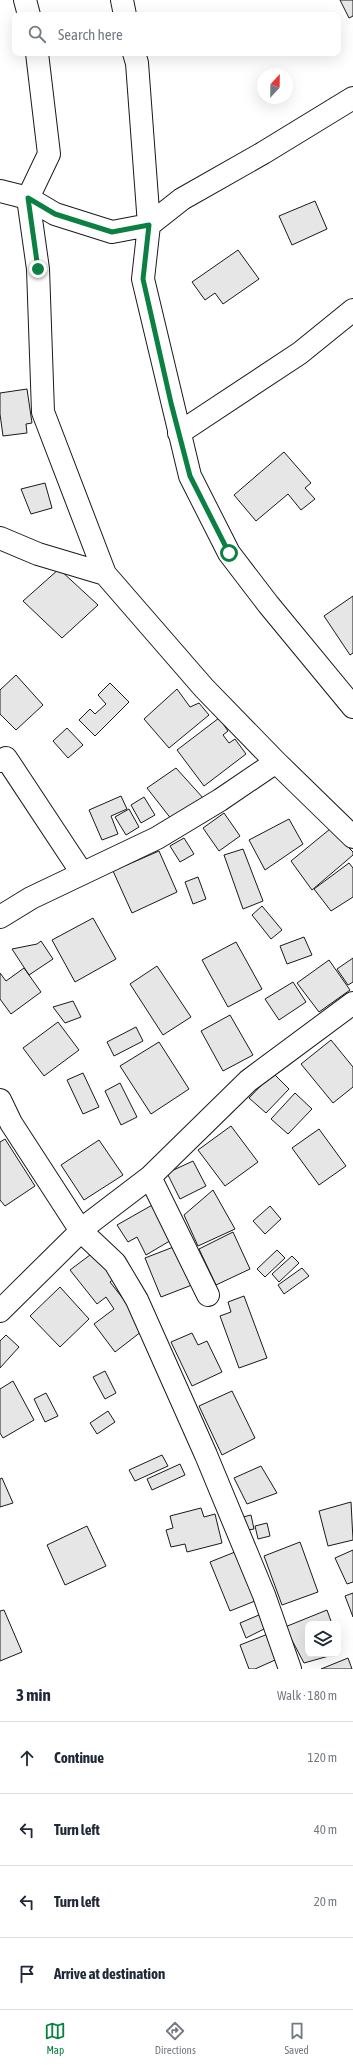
<!DOCTYPE html>
<html lang="en">
<head>
<meta charset="utf-8">
<style>
	:root { --surface:#fff; --page:#f2f2f3; --text:#1f2937; --muted:#747a83; --line:#e0e1e3; --accent:#0b8043 }
	body { margin:0; font-family:"Asap Condensed",sans-serif; background:var(--page); color:var(--text) }
	.controls { position:absolute; right:12px; bottom:12px; display:grid; overflow:hidden; border-radius:8px; box-shadow:0 4px 16px #0002 }
	.controls button { width:36px; height:36px; display:grid; place-items:center; padding:0; border:0; border-bottom:1px solid var(--line); background:var(--surface); color:var(--text); font:20px sans-serif }
	.compass { position:absolute; left:257px; top:68px; width:36px; height:36px; border-radius:50%; background:var(--surface); box-shadow:0 4px 16px #0002; rotate:22deg }
	.stop { position:absolute; width:12px; height:12px; margin:-9px; border:3px solid #0b8043; border-radius:50%; background:#fff }
	.stop.end { background:#0b8043; border-color:#fff; box-shadow:0 1px 4px #0008 }
	.list { margin:0; padding:0; list-style:none }
	h2 { display:flex; justify-content:space-between; align-items:center; height:52px; margin:0; padding:0 16px; font-size:17px }
	h2 small { font-size:13px; font-weight:400; color:var(--muted) }
	.list li { display:grid; grid-template-columns:26px 1fr auto; gap:12px; align-items:center; box-sizing:border-box; height:72px; padding:0 16px; border-top:1px solid var(--line) }
	.list b { display:block; font-size:15px; white-space:nowrap }
	.list em { font-size:13px; font-style:normal; color:var(--muted) }
	.icon { flex:none; width:22px; height:22px; fill:none; stroke:currentColor; stroke-width:2; stroke-linecap:round; stroke-linejoin:round }
	.map { position:relative; flex:none; width:353px; height:1669px; overflow:hidden }
	.search { position:absolute; background:var(--surface); box-shadow:0 4px 16px #0002; left:12px; right:12px; top:12px; height:44px; display:flex; align-items:center; gap:10px; box-sizing:border-box; padding:0 14px; border-radius:8px; color:var(--muted); font-size:15px }
	.sheet { height:340px; background:var(--surface) }
	nav { display:flex; justify-content:space-around; align-items:center; box-sizing:border-box; height:56px; border-top:1px solid var(--line); background:var(--surface); font-size:11px; color:var(--muted) }
	nav a { display:grid; justify-items:center; gap:2px }
	nav .on { color:var(--accent) }
	.map>svg:first-child { display:block }
	.building { fill:#e6e6e6; stroke:#1a1a1a }
	.lines { fill:none; stroke-linecap:round; stroke-linejoin:round }
	.minor-casing { stroke:#1a1a1a; stroke-width:24 }
	.minor { stroke:#fff; stroke-width:22 }
	.route { stroke:#0b8043; stroke-width:5 }
</style>
</head>
<body>
<div class="map">
<svg width="353" height="1669" viewBox="0 0 353 1669">
	<rect width="100%" height="100%" fill="#fff"/>
	<!-- building -->
	<path class="building" d="M340 0H353V16L349 18Z
		M315 201 327 229 292 245 279 216Z
		M238 250 259 279 223 304 215 293 205 300 192 282Z
		M27 389 32 423 26 424 27 433 3 436 0 414V393Z
		M284 452 311 483 305 488 315 499 301 510 288 494 256 521 234 495Z
		M45 483 52 508 31 514 21 489Z
		M59 569 98 605 62 638 23 601Z
		M353 596V653L350 655 324 616Z
		M16 675 43 705 16 730 0 714V690Z
		M110 683 129 702 95 736 79 720 90 709 95 714 106 704 98 695Z
		M177 689 190 707 199 703 209 715 169 748 144 719Z
		M219 718 228 731 223 735 229 743 235 739 246 754 204 786 177 750Z
		M67 728 83 745 68 758 53 741Z
		M176 768 204 799 172 820 147 788Z
		M121 796 127 809 111 816 118 834 102 840 89 810Z
		M144 797 155 815 141 823 131 805Z
		M129 809 139 827 126 835 115 817Z
		M224 813 240 836 219 851 203 828Z
		M289 819 303 844 265 870 249 840Z
		M330 829 353 852V855L312 890 291 861Z
		M184 838 194 854 180 862 170 846Z
		M243 849 263 901 243 909 224 855Z
		M159 851 177 892 132 913 113 871Z
		M349 863 353 868V897L331 911 314 889Z
		M198 877 206 899 193 904 185 882Z
		M262 906 282 930 271 939 252 915Z
		M93 918 116 959 75 982 52 940Z
		M304 937 312 955 287 964 280 946Z
		M41 941 53 959 29 975 12 949 37 944Z
		M236 942 262 989 228 1007 202 960Z
		M353 958V982L348 985 337 969Z
		M329 960 350 990 319 1012 297 983Z
		M157 966 191 1017 163 1035 130 984Z
		M24 968 41 992 11 1014 0 999V973L6 981Z
		M293 982 306 1002 279 1020 265 999Z
		M73 1001 81 1017 65 1023 53 1007Z
		M230 1015 253 1055 223 1071 201 1031Z
		M58 1022 79 1050 44 1076 23 1048Z
		M136 1027 143 1041 114 1056 107 1042Z
		M331 1040 353 1067V1087L333 1103 301 1064Z
		M159 1042 189 1089 151 1114 120 1066Z
		M83 1073 99 1107 83 1114 67 1080Z
		M273 1073 289 1089 266 1113 249 1098Z
		M120 1083 137 1117 121 1125 105 1091Z
		M295 1093 312 1109 288 1134 271 1119Z
		M231 1126 258 1162 225 1186 198 1150Z
		M319 1129 346 1166 319 1185 292 1148Z
		M5 1139 35 1186 5 1206 0 1200V1142Z
		M99 1140 123 1175 84 1200 61 1165Z
		M193 1161 206 1186 180 1199 167 1173Z
		M213 1190 235 1229 198 1246 184 1215Z
		M154 1204 173 1239 146 1255 137 1237 128 1242 117 1225Z
		M270 1206 281 1219 265 1234 253 1221Z
		M233 1232 250 1269 216 1285 199 1249Z
		M176 1246 192 1285 161 1297 145 1258Z
		M277 1250 285 1258 265 1277 257 1269Z
		M94 1252 114 1279 110 1282 146 1328 115 1352 94 1324 114 1309 106 1297 97 1304 70 1270Z
		M292 1256 299 1263 279 1282 272 1274Z
		M302 1268 309 1276 284 1294 278 1285Z
		M60 1287 89 1319 60 1347 30 1316Z
		M244 1296 267 1358 239 1368 220 1316 231 1312 228 1302Z
		M192 1333 198 1345 207 1341 222 1372 192 1386 171 1342Z
		M6 1335 19 1347 0 1368V1341Z
		M105 1371 116 1393 105 1399 93 1377Z
		M13 1381 34 1420 3 1438 0 1433V1389Z
		M232 1391 255 1438 222 1455 199 1406Z
		M46 1393 58 1416 45 1422 34 1399Z
		M108 1411 115 1422 97 1434 90 1423Z
		M162 1455 168 1466 135 1481 129 1470Z
		M180 1464 185 1475 152 1490 147 1479Z
		M261 1466 277 1493 247 1504 234 1478Z
		M2 1478 13 1503 0 1507V1479Z
		M351 1502 353 1540 328 1546 319 1511Z
		M201 1508 204 1517 215 1514 222 1543 187 1552 185 1544 171 1547 166 1530 173 1528 170 1516Z
		M251 1515 254 1529 242 1531 239 1518Z
		M267 1523 270 1536 258 1539 255 1526Z
		M87 1526 106 1566 65 1585 47 1545Z
		M300 1542 318 1592 282 1605 264 1556Z
		M240 1550 260 1599 230 1611 210 1562Z
		M353 1550V1582L347 1584 335 1558Z
		M353 1593V1617L345 1596Z
		M4 1610 22 1652 0 1661V1611Z
		M327 1610 332 1624H308V1654H336L304 1663 285 1627Z
		M266 1612 272 1625 246 1638 240 1623Z
		M273 1632 284 1656 255 1669H249L240 1645Z
		M348 1658 352 1669H321Z"/>
	<g class="lines">
		<!-- minor casing -->
		<g class="minor-casing">
			<path id="minor" d="M25 0 29 15
				M122 0 125 15
				M37 53 49 154 28 198 38 269 43 412 105 574 204 688 276 762 353 837
				M134 53 137 63 149 225 143 279 190 476 229 553 268 604 353 707
				M0 191 28 198 55 214 112 232 149 225 182 199 263 153 353 98
				M179 433 300 353 353 310
				M0 538 38 554 105 574
				M0 761 6 758 82 873
				M0 917 31 898 157 838 220 800 276 762
				M0 1100 11 1123 81 1231 115 1263 137 1300 206 1455 264 1595 290 1669
				M150 1177 208 1295
				M0 1311 87 1225 150 1177 248 1081 353 1003"/>
		</g>
		<!-- minor -->
		<use href="#minor" class="minor"/>
	</g>
	<g class="lines">
		<!-- route -->
		<path class="route" d="M38 269 28 198 55 214 112 232 149 225 143 279 171 403 190 476 229 553"/>
	</g>
</svg>
<div class="controls">
<button><svg class="icon" aria-label="layers" viewBox="0 0 24 24"><path d="M12 4l9 5-9 5-9-5zM3 14l9 5 9-5"/></svg></button>
</div>
<svg class="compass" viewBox="-18 -18 36 36"><path d="M0-13l5 13h-10z" fill="#e53935"/><path d="M0 13l5-13h-10z" fill="#747a83"/></svg>
<div class="stop" style="left:229px;top:553px"></div>
<div class="stop end" style="left:38px;top:269px"></div>
<div class="search"><svg class="icon" aria-label="search" viewBox="0 0 24 24"><circle cx="10" cy="10" r="6"/><path d="M15 15l6 6"/></svg>Search here</div>
</div>
<section class="sheet">
<h2>3 min<small>Walk · 180 m</small></h2>
<ul class="list">
<li><svg class="icon" aria-label="ahead" viewBox="0 0 24 24"><path d="M12 20V5M6 11l6-6 6 6"/></svg><div><b>Continue</b></div><em>120 m</em></li>
<li><svg class="icon" aria-label="left" viewBox="0 0 24 24"><path d="M17 20v-9H6M10 6l-5 5 5 5"/></svg><div><b>Turn left</b></div><em>40 m</em></li>
<li><svg class="icon" aria-label="left" viewBox="0 0 24 24"><path d="M17 20v-9H6M10 6l-5 5 5 5"/></svg><div><b>Turn left</b></div><em>20 m</em></li>
<li><svg class="icon" aria-label="arrive" viewBox="0 0 24 24"><path d="M6 21V4h12l-3 4 3 4H6"/></svg><div><b>Arrive at destination</b></div></li>
</ul>
</section>
<nav>
<a class="on"><svg class="icon" aria-label="map" viewBox="0 0 24 24"><path d="M3 6l6-2 6 2 6-2v14l-6 2-6-2-6 2zM9 4v14M15 6v14"/></svg>Map</a>
<a><svg class="icon" aria-label="directions" viewBox="0 0 24 24"><path d="M12 3l9 9-9 9-9-9zM9 14v-3h6M13 9l2 2-2 2"/></svg>Directions</a>
<a><svg class="icon" aria-label="saved" viewBox="0 0 24 24"><path d="M7 4h10v16l-5-4-5 4z"/></svg>Saved</a>
</nav>
</body>
</html>
